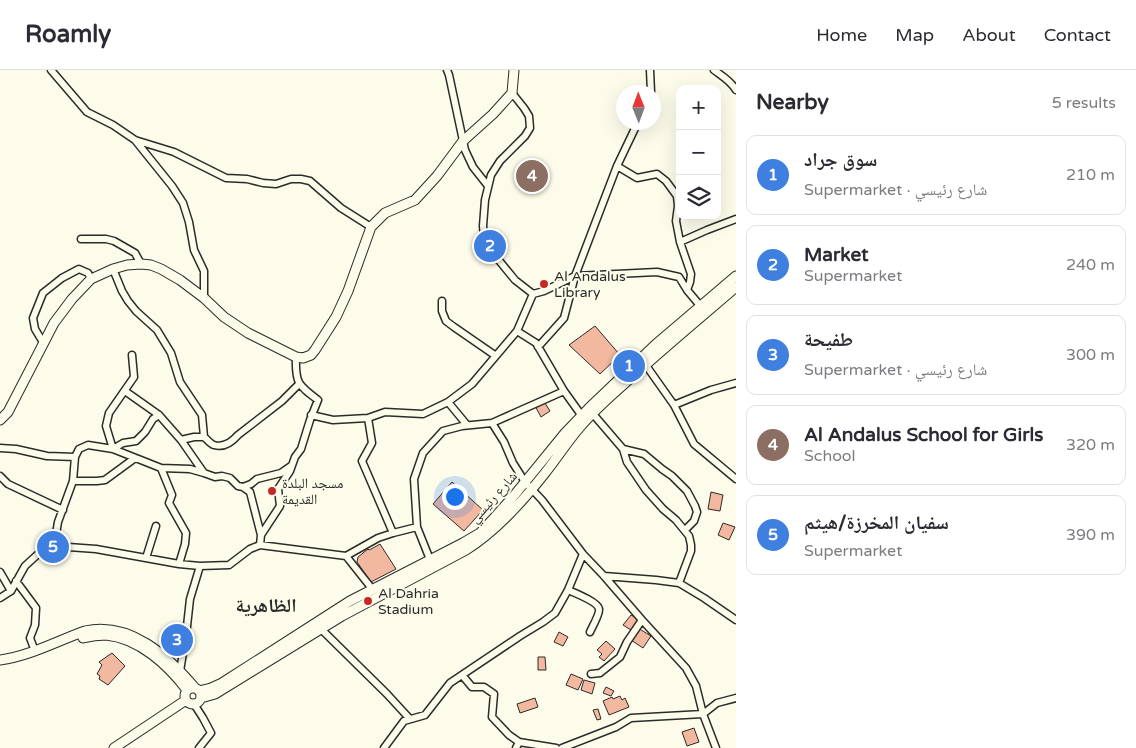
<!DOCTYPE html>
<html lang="en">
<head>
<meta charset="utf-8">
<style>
	:root { --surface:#fff; --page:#f7f7f7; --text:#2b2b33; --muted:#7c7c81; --line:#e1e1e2; --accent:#111827 }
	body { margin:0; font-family:"Varela Round","Noto Naskh Arabic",sans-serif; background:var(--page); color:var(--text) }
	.controls { position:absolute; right:15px; top:15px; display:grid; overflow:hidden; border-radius:10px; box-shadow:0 5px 20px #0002 }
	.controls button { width:45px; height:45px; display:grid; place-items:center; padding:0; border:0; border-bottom:1px solid var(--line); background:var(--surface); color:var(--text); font:25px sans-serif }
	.compass { position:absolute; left:616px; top:15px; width:45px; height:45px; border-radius:50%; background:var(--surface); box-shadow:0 5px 20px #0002; rotate:359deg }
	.you { position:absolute; left:454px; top:426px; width:18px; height:18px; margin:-12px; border:4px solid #fff; border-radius:50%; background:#1a73e8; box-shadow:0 0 0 8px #1a73e833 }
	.badge { display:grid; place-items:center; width:32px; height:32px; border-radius:50%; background:var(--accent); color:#fff; font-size:16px; font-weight:700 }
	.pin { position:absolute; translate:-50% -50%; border:2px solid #fff; box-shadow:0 1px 5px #0006 }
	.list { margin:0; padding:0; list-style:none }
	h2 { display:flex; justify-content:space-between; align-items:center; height:65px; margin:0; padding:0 20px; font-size:21px }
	h2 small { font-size:16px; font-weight:400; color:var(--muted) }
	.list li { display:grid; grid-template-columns:32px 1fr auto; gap:15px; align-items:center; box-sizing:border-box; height:80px; margin:0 10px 10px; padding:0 10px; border:1px solid var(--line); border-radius:10px }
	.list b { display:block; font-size:19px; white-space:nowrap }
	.list p { margin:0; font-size:16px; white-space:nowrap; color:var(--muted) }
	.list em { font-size:16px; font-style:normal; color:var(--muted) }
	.icon { flex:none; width:28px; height:28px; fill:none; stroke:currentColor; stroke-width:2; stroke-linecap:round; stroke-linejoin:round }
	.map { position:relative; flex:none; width:736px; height:678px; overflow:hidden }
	header { display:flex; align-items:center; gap:30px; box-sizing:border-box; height:70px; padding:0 25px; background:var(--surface); border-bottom:1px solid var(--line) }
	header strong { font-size:24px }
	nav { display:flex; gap:28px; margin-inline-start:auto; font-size:18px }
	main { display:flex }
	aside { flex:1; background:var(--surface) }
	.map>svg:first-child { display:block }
	.building { fill:#f2b8a0; stroke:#2b2b2b }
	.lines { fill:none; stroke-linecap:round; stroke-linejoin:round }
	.street-casing { stroke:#2b2b2b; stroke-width:9 }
	.secondary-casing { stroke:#2b2b2b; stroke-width:11 }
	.street { stroke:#fdfbea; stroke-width:6 }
	.secondary { stroke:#fdfbea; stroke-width:9 }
	.poi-dot { fill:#c62828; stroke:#fdfbea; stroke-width:2 }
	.labels { text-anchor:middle; stroke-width:4; stroke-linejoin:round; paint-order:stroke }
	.poi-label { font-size:14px; fill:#2b2b2b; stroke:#fdfbea; text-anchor:start }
	.street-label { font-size:14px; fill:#2b2b2b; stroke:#fdfbea }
	.district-label { font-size:19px; font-weight:bold; fill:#2b2b2b; stroke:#fdfbea }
</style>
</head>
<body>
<header>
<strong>Roamly</strong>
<nav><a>Home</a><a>Map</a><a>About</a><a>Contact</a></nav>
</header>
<main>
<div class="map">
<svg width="736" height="678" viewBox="0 0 736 678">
	<rect width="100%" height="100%" fill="#fdfbea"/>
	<!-- building -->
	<path class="building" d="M595 256 620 285 600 304 569 275Z
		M543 330 550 341 541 347 534 334Z
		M452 412 483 440 464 461 433 434Z
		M711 422 723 425 720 441 708 439Z
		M723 453 735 457 729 470 718 465Z
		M380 474 396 499 371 512 357 492 358 487 368 479 369 480 373 478Z
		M631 545 638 549 631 560 623 555Z
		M638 558 651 566 643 578 631 570Z
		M559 562 568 567 563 576 554 572Z
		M606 571 615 579 604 591 599 587 602 584 597 580Z
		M112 583 125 596 108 615 99 609 100 606 97 604 102 595 99 592Z
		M538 587H545L546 600H538Z
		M571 604 583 609 578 620 566 615Z
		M584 610 595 613 592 624 581 620Z
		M606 617 614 621 611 626 603 623Z
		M620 626 622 630 625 628 629 637 609 645 603 631 612 627 613 629Z
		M535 628 538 637 520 643 517 634Z
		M598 639 601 649 597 650 593 640Z
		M694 658 699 672 687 676 682 662Z"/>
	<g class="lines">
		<!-- street casing -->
		<g class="street-casing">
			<path id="street" d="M51 0 87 42 113 55 135 70 174 82 226 108 247 109 263 113 276 114 291 109H301L310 111 341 138 371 157
				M447 0 449 5 465 80 473 97 488 116
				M650 0 651 22
				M714 0C722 6 731 11 736 20
				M512 23 524 38 529 46 530 58 525 66 500 91 491 105 485 130 483 156 484 167 488 177 515 210 533 224
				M135 70 172 116 183 133 189 152 194 180 204 201V228
				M617 96 637 108 657 104 666 111 677 126 678 136 676 151 680 172 691 204 690 212 687 220 703 239
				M81 169H106L114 171 135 183 141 194
				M680 172 707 160 736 149
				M113 199 122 221 128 231 136 241 157 260 171 283 180 312 202 345 204 367C207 369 210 374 214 375 224 378 232 372 238 365L282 331 299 314
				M442 231V241L446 251 454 257 496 286
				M517 261 536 273 564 321 582 346
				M44 274 35 259 33 248 43 223 62 208 79 199 88 203 91 209
				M538 277 564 248 575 206 617 96 638 52
				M645 294 674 335 711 320 736 313
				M125 321 159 345 181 370 204 403 215 407 222 406 230 408 238 416 243 417 250 422 261 465 260 475
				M448 332 467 355
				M674 335 694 374 736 409
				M593 344 623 379 627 392 646 420 663 439 676 450 689 466 691 475V481L679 513
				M311 345 333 350 368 348 372 373 362 391 393 463
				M368 348 385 342 423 344 448 332 472 314 517 261 533 224 544 221 575 206 657 202 679 207 687 220
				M492 353 504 372 513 393 525 412 542 430 583 484 604 506 642 550 686 598 696 616 703 644 716 678
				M181 370 194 367H204
				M0 378 16 379 47 386 75 387
				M113 379 161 398 172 425 169 433 186 463 185 474 179 494
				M113 379 123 373 136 371 145 362 153 349 159 345
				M623 379 644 384 662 399 672 406 687 421 695 436 697 442 694 451 685 460
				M161 398 190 399 204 403
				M0 406 8 414 63 440
				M73 411H97L105 410 135 388
				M243 417 251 414 257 409 281 403 291 396
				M261 465 280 436 278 419 290 401 295 387 301 379 310 350 318 330C298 315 295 313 296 287
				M54 476 58 452 73 411 75 387 79 379 88 375 113 379 106 356 109 343 134 307 132 285
				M346 486 373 520
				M146 488 156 456
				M431 492 417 457 414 409 423 383 443 361 462 356 492 353 564 321
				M0 502 11 521
				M604 506 656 510 679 513 704 528 736 550
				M16 511 36 538 35 555 30 568 35 581
				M568 520C575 523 598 532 599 539 600 544 592 557 590 562
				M0 528 11 521 25 496 37 485 54 476 96 479 179 494 200 496 229 495 250 479 260 475 346 486 378 468 393 463 417 457
				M321 556V559L387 624 409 648
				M180 601 186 565 190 529 200 496
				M591 604 600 603 620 587 627 572 642 550
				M462 605 472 617H484L494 624 492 647 509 665 519 672
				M194 634 203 648 211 663 199 678
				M384 678 404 651 425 645 450 613 520 566 543 552 555 543 568 520 583 484
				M516 678 519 672 556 678
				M562 678 616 657 631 648 703 644 717 633 736 628"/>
		</g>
		<!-- secondary casing -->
		<g class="secondary-casing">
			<path id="secondary" d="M0 350 8 342 54 253 72 229 91 209 113 199 127 195 141 194 151 195 161 199 180 210 204 228 224 247 248 263 296 287 303 288 311 285 315 280 336 247 348 221 371 157 385 143 415 130 437 106 463 71 493 44 512 23 514 0
				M83 568C91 566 98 565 106 565 139 568 168 595 187 620
				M0 590C30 586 57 571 85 561 130 551 168 586 195 618
				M185 626a8 8 0 1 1 16 0a8 8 0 1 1-16 0Z
				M199 621 211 618 222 613 350 531 463 473 480 463 494 448 512 428 565 363 589 338 655 275 736 206
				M201 628 215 624 342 546 466 480C497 460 522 432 545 403 557 388 567 372 580 357 595 339 614 323 632 307 666 276 701 247 736 217
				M114 678 186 630"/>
		</g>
		<!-- street -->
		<use href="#street" class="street"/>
		<!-- secondary -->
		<use href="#secondary" class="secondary"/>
	</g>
	<!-- markers -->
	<g class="poi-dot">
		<circle cx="544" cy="214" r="5"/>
		<circle cx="272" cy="421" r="5"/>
		<circle cx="368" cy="531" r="5"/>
	</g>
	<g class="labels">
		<!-- poi labels -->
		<g class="poi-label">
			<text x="554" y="211">Al Andalus<tspan x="554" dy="16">Library</tspan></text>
			<text x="282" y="418">مسجد البلدة<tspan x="282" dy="16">القديمة</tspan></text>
			<text x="378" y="528">Al Dahria<tspan x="378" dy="16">Stadium</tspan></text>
		</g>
		<!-- street labels -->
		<g class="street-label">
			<text transform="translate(493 427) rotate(-48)" y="5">شارع رئيسي</text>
		</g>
		<!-- district labels -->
		<g class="district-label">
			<text x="266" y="542">الظاهرية</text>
		</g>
	</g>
</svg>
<div class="controls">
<button>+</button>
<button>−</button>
<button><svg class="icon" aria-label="layers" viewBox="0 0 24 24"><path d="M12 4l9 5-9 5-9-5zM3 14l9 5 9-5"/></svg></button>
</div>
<svg class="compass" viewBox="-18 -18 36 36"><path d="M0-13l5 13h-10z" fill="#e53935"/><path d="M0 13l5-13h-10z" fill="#7c7c81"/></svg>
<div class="you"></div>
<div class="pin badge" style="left:629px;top:296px;background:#3f7fe0">1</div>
<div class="pin badge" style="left:490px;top:176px;background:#3f7fe0">2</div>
<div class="pin badge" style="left:177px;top:570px;background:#3f7fe0">3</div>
<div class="pin badge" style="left:532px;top:106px;background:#8d6e63">4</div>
<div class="pin badge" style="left:53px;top:477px;background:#3f7fe0">5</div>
</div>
<aside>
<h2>Nearby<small>5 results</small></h2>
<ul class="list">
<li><span class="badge" style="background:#3f7fe0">1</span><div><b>سوق جراد</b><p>Supermarket · شارع رئيسي</p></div><em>210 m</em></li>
<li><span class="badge" style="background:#3f7fe0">2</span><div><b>Market</b><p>Supermarket</p></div><em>240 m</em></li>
<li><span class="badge" style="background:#3f7fe0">3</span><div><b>طفيحة</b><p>Supermarket · شارع رئيسي</p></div><em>300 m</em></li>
<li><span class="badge" style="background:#8d6e63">4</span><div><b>Al Andalus School for Girls</b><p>School</p></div><em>320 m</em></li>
<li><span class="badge" style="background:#3f7fe0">5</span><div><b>سفيان المخرزة/هيثم</b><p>Supermarket</p></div><em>390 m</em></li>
</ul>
</aside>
</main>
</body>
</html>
